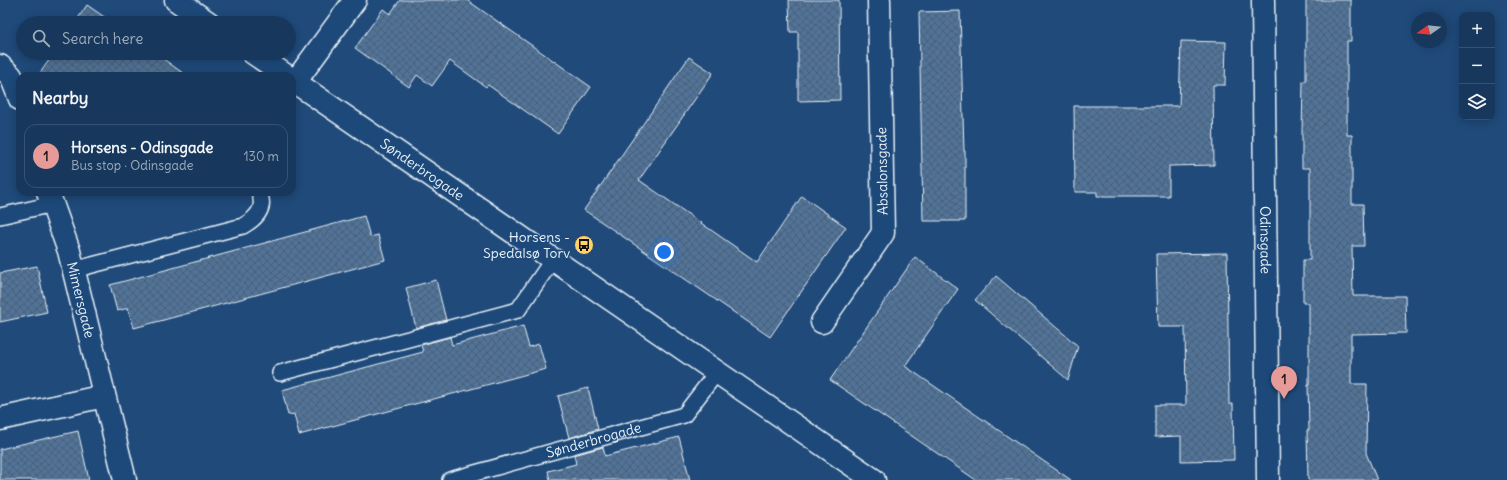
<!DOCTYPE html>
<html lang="en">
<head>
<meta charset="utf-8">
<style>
	:root { --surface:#17385c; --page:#244365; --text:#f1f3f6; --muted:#9eacbb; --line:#365272; --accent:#e69b98 }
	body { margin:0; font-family:Delius,sans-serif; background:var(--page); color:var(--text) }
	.controls { position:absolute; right:12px; top:12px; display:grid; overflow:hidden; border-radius:8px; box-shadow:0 2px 10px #0003 }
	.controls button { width:36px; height:36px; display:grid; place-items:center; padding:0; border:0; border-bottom:1px solid var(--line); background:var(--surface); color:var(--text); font:20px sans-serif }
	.compass { position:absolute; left:1411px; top:12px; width:36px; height:36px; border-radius:50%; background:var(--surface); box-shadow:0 2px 10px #0003; rotate:256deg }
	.you { position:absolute; left:664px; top:252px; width:14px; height:14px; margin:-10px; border:3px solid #fff; border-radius:50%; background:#1a73e8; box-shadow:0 0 0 6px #1a73e833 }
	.badge { display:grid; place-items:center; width:26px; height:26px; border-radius:50%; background:var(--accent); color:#111; font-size:13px; font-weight:700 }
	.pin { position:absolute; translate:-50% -33px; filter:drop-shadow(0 1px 2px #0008) }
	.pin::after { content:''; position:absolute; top:21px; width:14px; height:12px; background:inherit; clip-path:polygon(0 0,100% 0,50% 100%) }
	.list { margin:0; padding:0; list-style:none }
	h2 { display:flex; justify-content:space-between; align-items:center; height:52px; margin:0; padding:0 16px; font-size:17px }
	h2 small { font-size:13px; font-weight:400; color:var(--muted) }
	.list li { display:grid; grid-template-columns:26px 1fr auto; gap:12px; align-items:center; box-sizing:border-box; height:64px; margin:0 8px 8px; padding:0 8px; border:1px solid var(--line); border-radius:12px }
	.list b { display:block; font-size:15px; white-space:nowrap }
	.list p { margin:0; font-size:13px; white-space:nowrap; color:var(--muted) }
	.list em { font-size:13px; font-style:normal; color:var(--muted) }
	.icon { flex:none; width:22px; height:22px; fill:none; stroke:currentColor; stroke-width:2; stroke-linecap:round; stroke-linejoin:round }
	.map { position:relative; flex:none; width:1507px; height:480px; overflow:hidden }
	.search { position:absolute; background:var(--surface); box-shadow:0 2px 10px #0003; left:16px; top:16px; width:280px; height:44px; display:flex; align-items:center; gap:10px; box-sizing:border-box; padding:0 14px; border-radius:22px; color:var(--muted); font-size:15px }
	.panel { position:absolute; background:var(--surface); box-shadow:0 2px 10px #0003; left:16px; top:72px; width:280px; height:124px; border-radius:12px }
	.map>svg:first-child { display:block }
	.building { fill:url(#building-cross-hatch); stroke:#e8f1f8 }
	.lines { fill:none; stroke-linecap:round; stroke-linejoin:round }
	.service-casing { stroke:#e8f1f8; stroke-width:18 }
	.minor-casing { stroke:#e8f1f8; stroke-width:25 }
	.tertiary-casing { stroke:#e8f1f8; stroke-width:25 }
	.service { stroke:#1f4a7a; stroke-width:15 }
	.minor { stroke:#1f4a7a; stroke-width:22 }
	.tertiary { stroke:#1f4a7a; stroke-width:22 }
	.labels { text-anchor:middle; stroke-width:3; stroke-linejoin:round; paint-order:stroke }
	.street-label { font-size:14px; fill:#e8f1f8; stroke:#1f4a7a }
	.poi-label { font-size:14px; fill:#e8f1f8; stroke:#1f4a7a; text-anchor:end }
</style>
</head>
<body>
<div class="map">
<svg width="1507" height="480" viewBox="0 0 1507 480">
	<defs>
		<pattern id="building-cross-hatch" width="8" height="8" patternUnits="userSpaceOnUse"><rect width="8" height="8" fill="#517399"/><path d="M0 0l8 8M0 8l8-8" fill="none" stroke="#4c5e72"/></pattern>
	</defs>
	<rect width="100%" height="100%" fill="#1f4a7a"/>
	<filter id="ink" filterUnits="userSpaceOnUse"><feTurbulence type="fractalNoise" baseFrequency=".025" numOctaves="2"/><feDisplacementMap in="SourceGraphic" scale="8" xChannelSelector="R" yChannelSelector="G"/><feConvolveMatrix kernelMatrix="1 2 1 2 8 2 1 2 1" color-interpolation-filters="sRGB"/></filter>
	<g filter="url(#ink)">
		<!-- building -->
		<path class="building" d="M400 0H467L591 87 558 134 488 85 486 87 450 61 432 86 417 75 409 87 355 48 383 9 390 14Z
			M789 0H839L840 100 798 101V32H790Z
			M1306 0H1351V41H1347V135H1352V204H1363L1364 246H1352L1353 296H1405L1406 333 1351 334V384H1367L1366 453 1377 480H1308L1307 430H1309L1308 385H1309V303H1303V260H1310V168H1302V135L1303 81H1306Z
			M87 5 113 23H75Z
			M960 11 964 151H965V221H923L919 12Z
			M1181 41 1226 42 1225 85H1213L1214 165 1169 166V196H1097V192H1075L1074 106H1179Z
			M54 53H155L187 76H38Z
			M689 57 713 73 639 180 757 262 802 196 846 227 770 337 584 210Z
			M364 216 370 237 378 235 385 260 134 328 128 308 117 311 110 285Z
			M1227 253 1229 404H1233L1234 460 1181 461V436L1155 437V405H1186L1185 327H1158L1156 254Z
			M915 257 958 289 905 366 1071 480H976L830 380Z
			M37 266 47 312 0 322V273Z
			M996 276 1078 346 1068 380 975 300Z
			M436 280 446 320 416 328 406 288Z
			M523 326 529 347 539 344 546 369 299 435 294 414 288 415 282 390 423 352 421 345 450 337 452 345Z
			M588 388 598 429 569 438 558 396Z
			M78 431 89 480H0V449Z
			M679 437 690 480H550L548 471 576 464 574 455 603 447 605 456Z"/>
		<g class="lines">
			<!-- service casing -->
			<g class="service-casing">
				<g id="service">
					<path d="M0 216 53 204"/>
					<path d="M73 270 243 226C257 218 266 208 259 192"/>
					<path d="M280 373 518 310 553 259"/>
					<path id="s1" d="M450 480 684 415 717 372"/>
				</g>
			</g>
			<!-- minor casing -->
			<g class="minor-casing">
				<g id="minor">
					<path id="s2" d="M1263 0 1268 480"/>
					<path d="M0 66 11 76 20 99"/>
					<path d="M295 82 355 0"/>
					<path id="s3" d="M48 192 69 251 125 480"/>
					<path d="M822 322 883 233 879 0"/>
					<path d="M0 419 104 396"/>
				</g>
			</g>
			<!-- tertiary casing -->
			<g class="tertiary-casing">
				<g id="tertiary">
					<path d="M176 0 209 23"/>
					<path d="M253 53 287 76"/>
					<path id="s4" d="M292 80 874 480"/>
				</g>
			</g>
			<!-- service -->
			<use href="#service" class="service"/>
			<!-- minor -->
			<use href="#minor" class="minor"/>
			<!-- tertiary -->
			<use href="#tertiary" class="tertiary"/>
		</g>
	</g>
	<!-- icons -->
	<defs>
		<g id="bus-disc" transform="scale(1)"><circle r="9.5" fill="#ffd166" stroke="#1f4a7a"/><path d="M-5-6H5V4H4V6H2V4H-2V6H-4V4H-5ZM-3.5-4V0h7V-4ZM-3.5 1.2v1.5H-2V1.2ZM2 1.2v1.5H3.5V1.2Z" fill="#111"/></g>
	</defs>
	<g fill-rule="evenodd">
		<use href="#bus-disc" x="584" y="245"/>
	</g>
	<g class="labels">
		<!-- street labels -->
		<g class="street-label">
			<text dy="5" stroke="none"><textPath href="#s4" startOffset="158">Sønderbrogade</textPath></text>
			<text transform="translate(882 171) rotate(-91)" y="5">Absalonsgade</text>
			<text dy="5" stroke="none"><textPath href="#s2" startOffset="240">Odinsgade</textPath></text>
			<text dy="5" stroke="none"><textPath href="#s3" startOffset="113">Mimersgade</textPath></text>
			<text dy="5" stroke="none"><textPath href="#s1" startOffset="149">Sønderbrogade</textPath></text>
		</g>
		<!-- poi labels -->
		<g class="poi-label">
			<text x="570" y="242">Horsens -<tspan x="570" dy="16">Spedalsø Torv</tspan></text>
		</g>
	</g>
</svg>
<div class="controls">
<button>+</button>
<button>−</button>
<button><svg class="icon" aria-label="layers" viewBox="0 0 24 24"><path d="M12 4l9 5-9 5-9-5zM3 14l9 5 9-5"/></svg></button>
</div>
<svg class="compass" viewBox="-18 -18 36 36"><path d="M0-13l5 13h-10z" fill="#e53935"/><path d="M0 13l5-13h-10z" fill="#9eacbb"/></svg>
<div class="you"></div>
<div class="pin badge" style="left:1284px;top:399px">1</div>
<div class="search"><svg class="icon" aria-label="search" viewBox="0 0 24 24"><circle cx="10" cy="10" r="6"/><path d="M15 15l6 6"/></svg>Search here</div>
<section class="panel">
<h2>Nearby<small></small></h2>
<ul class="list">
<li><span class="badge">1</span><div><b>Horsens - Odinsgade</b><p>Bus stop · Odinsgade</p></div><em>130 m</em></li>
</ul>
</section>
</div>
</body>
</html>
